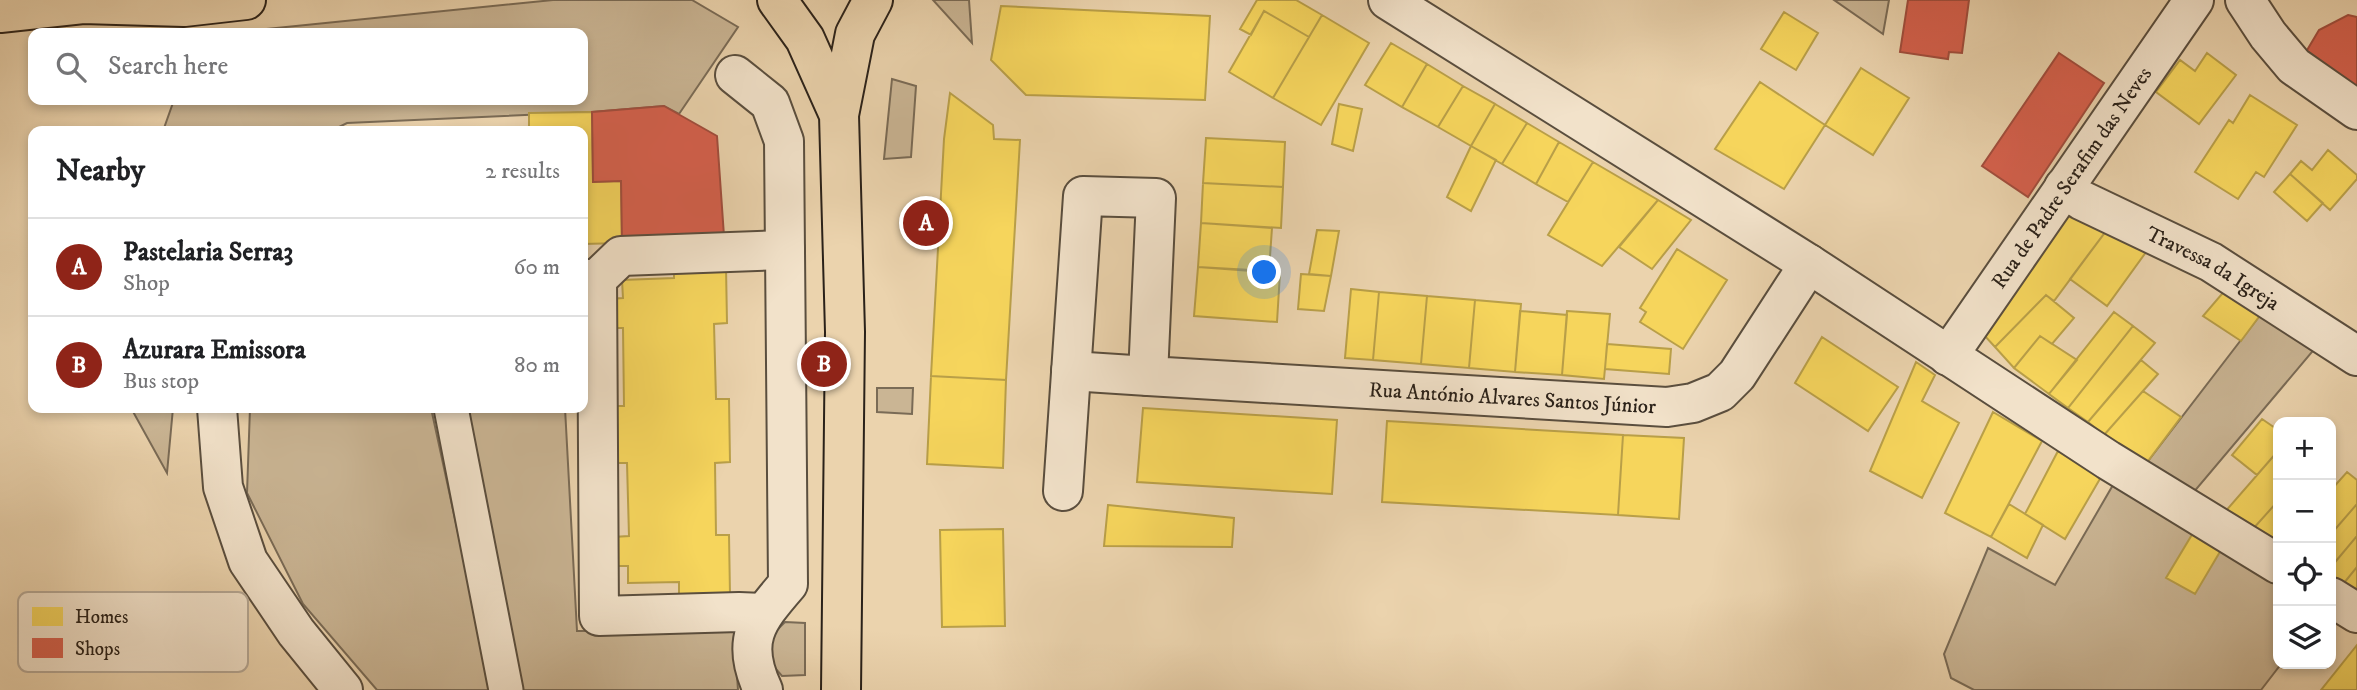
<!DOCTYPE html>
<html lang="en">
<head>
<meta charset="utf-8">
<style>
	:root { --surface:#fff; --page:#f6f6f6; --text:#202124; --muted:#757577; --line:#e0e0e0; --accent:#8f2418 }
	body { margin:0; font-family:"IM FELL DW Pica",serif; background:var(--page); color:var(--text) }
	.controls { position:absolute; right:21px; bottom:21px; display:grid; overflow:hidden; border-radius:14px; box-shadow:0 4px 10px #0003 }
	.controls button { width:63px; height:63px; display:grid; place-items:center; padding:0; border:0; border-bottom:2px solid var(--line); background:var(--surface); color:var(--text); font:35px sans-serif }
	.you { position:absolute; left:1265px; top:273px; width:24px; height:24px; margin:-18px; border:5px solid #fff; border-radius:50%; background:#1a73e8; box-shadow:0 0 0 10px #1a73e833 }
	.badge { display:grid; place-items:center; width:46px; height:46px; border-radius:50%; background:var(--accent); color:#fff; font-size:23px; font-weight:700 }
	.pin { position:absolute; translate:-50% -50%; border:4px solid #fff; box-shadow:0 2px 7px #0006 }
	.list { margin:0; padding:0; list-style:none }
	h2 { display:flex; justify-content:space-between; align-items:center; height:91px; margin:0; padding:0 28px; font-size:30px }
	h2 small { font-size:23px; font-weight:400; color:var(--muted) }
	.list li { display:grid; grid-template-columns:46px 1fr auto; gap:21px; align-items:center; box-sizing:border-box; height:98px; padding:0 28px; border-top:2px solid var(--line) }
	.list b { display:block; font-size:26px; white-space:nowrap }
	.list p { margin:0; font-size:23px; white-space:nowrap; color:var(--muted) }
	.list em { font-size:23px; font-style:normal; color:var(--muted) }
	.icon { flex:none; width:38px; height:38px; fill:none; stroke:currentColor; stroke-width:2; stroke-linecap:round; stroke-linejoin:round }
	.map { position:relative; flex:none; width:2357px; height:690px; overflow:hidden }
	.search { position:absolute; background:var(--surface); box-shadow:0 4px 10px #0003; left:28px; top:28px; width:560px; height:77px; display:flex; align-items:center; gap:18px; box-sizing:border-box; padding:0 24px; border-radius:14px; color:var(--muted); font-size:26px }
	.panel { position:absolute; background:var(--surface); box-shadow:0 4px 10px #0003; left:28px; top:126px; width:560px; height:287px; border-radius:14px }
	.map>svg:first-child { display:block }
	.green { fill:#cab594; stroke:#7a6b56; stroke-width:2 }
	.homes { fill:#f6d55c; stroke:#b99f48; stroke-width:2 }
	.shops { fill:#d6604d; stroke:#a24d3d; stroke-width:2 }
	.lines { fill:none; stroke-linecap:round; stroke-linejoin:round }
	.pedestrian-casing { stroke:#5a4e3e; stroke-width:37 }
	.minor-casing { stroke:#5a4e3e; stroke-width:42 }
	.primary-casing { stroke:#2a2119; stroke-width:42 }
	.pedestrian { stroke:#f2e2ca; stroke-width:33 }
	.minor { stroke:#f2e2ca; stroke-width:38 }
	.primary { stroke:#ebd3ad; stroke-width:38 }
	.labels { text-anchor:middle; stroke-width:7; stroke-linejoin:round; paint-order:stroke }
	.street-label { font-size:21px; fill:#2a2119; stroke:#f2e2ca }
	.key { fill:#f2e2ca; stroke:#b6a895; stroke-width:2 }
	.key-label { font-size:19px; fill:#2a2119 }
</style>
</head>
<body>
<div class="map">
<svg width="2357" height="690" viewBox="0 0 2357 690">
	<rect width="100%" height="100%" fill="#ebd3ad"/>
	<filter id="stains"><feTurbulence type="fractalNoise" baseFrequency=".00286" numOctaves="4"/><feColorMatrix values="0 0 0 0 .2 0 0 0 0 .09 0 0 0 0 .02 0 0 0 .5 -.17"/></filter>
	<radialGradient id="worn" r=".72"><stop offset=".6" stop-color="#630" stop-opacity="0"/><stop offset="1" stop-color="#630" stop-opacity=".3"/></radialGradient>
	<!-- green -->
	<path class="green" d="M553 0H692L738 27 679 114 664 106 592 112 347 123 331 131H163L174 100H583V33H228Z
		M933 0H969L972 43Z
		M1834 0H1889L1883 34Z
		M892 79 916 86 911 157 884 159Z
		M2264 310 2317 346 2193 493 2145 465Z
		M877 388H913L912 414 877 412Z
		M131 408H173L167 473Z
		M250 408H431L492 690H377L303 604 247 493Z
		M467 408H565L577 631 734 630 738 690H520Z
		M2113 485 2278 586V664H2281L2261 690H1974L1951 678 1944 654 1988 548 2055 585Z
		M785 622 805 623V675L782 676 768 660 769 638Z"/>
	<!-- homes -->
	<path class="homes" d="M1257 0H1296L1322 15 1309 37 1264 11 1251 35 1240 29Z
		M1001 6 1210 16 1205 100 1026 95 991 60Z
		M1264 11 1309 37 1273 98 1229 72Z
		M1784 12 1818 33 1796 70 1761 49Z
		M1322 15 1369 43 1321 125 1273 98Z
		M1391 43 1427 64 1402 107 1365 85Z
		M2207 53 2236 75 2199 124 2156 92 2180 60 2195 71Z
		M1427 64 1463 86 1438 127 1402 107Z
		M1861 68 1909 98 1873 155 1825 125Z
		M1760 82 1825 125 1784 189 1715 149Z
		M1463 86 1495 104 1471 146 1438 127Z
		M950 93 993 125 994 139 1020 140 1006 380 931 376 944 139Z
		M2250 95 2297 125 2264 177 2256 172 2238 199 2195 172 2229 120 2233 123Z
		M1339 104 1362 109 1353 151 1332 144Z
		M1495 104 1527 123 1502 164 1471 146Z
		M592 112 593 182 621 181 622 243 583 244V131H529V113Z
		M1527 123 1559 142 1536 184 1502 164Z
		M1206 138 1285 142 1283 187 1203 183Z
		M1559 142 1593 162 1568 202 1536 184Z
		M1471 146 1496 160 1471 211 1447 197Z
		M2328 150 2357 175V179L2330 210 2290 174 2301 161 2312 170Z
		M1593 162 1658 200 1602 266 1548 235Z
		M2290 174 2323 203 2307 221 2274 192Z
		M1203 183 1283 187 1281 228 1201 223Z
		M1658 200 1691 220 1652 269 1619 247Z
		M2072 209 2109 227 2054 301 2046 295 1995 347 1983 334Z
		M1201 223 1272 228 1269 271 1198 267Z
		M2109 227 2149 248 2107 306 2070 279Z
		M1317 230 1339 231 1331 276 1309 274Z
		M1677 249 1727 280 1683 349 1640 322 1646 312 1640 308Z
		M726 267 727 323 714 324 716 399H729L730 462 715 463 716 535H729L730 595 679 597V582L628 583V566H614L613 537 629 536 627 463H614L613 406H624L623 328H609L608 299 623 298 622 280 674 278V268Z
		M1198 267 1280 273 1277 322 1194 316Z
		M1301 274 1331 276 1324 311 1298 309Z
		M2227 288 2264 310 2241 341 2203 316Z
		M1351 289 1379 292 1373 360 1345 358Z
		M1379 292 1427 296 1421 364 1373 360Z
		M2046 295 2074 318 2052 344 2040 336 2014 368 1995 347Z
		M1427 296 1475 300 1469 368 1421 364Z
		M1475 300 1521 304 1515 372 1469 368Z
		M1520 311 1567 315 1562 375 1515 372Z
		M1567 311 1610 314 1604 379 1562 375Z
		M2114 312 2133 326 2068 408 2049 394Z
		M2133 326 2155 343 2088 422 2068 408Z
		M2040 336 2077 360 2049 394 2014 368Z
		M1822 337 1898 387 1868 431 1795 383Z
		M1607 344 1671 349 1669 374 1605 369Z
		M2141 360 2158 374 2104 435 2088 422Z
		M1916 362 1935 375 1922 401 1959 423 1922 498 1870 471Z
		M931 376 1006 380 1003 468 927 464Z
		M2143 391 2181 417 2145 465 2104 435Z
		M1143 408 1337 420 1332 494 1137 482Z
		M1993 412 2042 441 1991 537 1945 513Z
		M2262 419 2278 430V451L2257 475 2232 455Z
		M1387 421 1623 435 1618 515 1382 502Z
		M1623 435 1684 438 1679 519 1618 515Z
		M2058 451 2101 477 2065 539 2025 514Z
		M2278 451V501L2252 530 2224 513Z
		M2347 472 2357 480V504L2331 534V490Z
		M2278 501V547L2252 530Z
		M2009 504 2043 525 2027 558 1991 537Z
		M2357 504V536L2331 567V534Z
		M1108 505 1234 518 1232 547 1104 546Z
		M1003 529 1005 626 942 627 940 530Z
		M2193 533 2221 550 2195 594 2166 578Z
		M2357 536V567L2344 583 2331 576V567Z
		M2357 567V590L2344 583Z
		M2357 645V690H2321Z"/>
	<!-- shops -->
	<path class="shops" d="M1908 0H1969L1962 53 1949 52 1948 59 1900 52Z
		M2348 15 2357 17V89L2303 57 2319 30Z
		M2059 53 2104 83 2028 197 1982 166Z
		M664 106 717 136 724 236 622 243 621 181 593 182 592 112Z"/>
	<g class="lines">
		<!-- pedestrian casing -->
		<g class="pedestrian-casing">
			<path id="pedestrian" d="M451 408 506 690"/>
		</g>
		<!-- minor casing -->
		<g class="minor-casing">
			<g id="minor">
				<path d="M1388 0 1809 264 2108 460 2278 564"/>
				<path d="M2245 0 2268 35 2294 66 2357 110"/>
				<path d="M735 75 770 103 784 141 788 584C756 621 740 641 763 690"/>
				<path id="s1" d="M2064 187 2081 200 2211 262 2357 356"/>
				<path d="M583 279H597L621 256 785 250"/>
				<path d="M597 279 599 616 739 612 763 613"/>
				<path id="s2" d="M1948 356 2194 0"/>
				<path d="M1071 371 1148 376"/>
				<path d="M217 408 223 487 248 561 296 632 343 690"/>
				<path id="s3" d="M1063 491 1083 196 1156 198 1148 376 1667 407 1693 403 1720 392 1737 375 1809 264"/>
				<path d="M2331 597 2357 613"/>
			</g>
		</g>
		<!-- primary casing -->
		<g class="primary-casing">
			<path id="primary" d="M777 0 805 39 839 115
				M0 13 83 4 184 7 246 0
				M841 690 845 332 839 115 855 34 873 0"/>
		</g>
		<!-- pedestrian -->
		<use href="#pedestrian" class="pedestrian"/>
		<!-- minor -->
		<use href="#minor" class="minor"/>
		<!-- primary -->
		<use href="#primary" class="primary"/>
	</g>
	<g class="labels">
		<!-- street labels -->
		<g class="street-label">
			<text dy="7" stroke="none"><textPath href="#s2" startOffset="217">Rua de Padre Serafim das Neves</textPath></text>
			<text dy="7" stroke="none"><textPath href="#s1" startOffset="170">Travessa da Igreja</textPath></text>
			<text dy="7" stroke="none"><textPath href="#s3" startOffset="912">Rua António Alvares Santos Júnior</textPath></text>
		</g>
	</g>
	<!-- legend -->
	<rect x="18" y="592" width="230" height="80" rx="10" class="key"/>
	<rect x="32" y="607" width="31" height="19" fill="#f6d55c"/>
	<rect x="32" y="638" width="31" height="20" fill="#d6604d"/>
	<g class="key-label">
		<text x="75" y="623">Homes</text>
		<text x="75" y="655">Shops</text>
	</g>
	<rect width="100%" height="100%" filter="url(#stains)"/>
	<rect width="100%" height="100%" fill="url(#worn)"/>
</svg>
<div class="controls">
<button>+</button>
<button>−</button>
<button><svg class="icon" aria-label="locate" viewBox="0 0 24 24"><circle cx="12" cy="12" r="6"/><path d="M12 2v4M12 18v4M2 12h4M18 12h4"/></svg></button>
<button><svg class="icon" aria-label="layers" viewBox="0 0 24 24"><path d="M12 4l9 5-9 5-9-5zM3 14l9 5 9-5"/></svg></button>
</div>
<div class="you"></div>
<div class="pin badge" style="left:926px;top:223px">A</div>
<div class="pin badge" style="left:824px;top:364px">B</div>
<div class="search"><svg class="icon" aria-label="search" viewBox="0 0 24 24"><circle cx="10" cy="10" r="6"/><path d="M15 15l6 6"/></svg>Search here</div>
<section class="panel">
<h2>Nearby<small>2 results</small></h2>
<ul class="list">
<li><span class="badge">A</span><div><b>Pastelaria Serra3</b><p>Shop</p></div><em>60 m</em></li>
<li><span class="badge">B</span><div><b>Azurara Emissora</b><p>Bus stop</p></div><em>80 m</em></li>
</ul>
</section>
</div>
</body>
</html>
